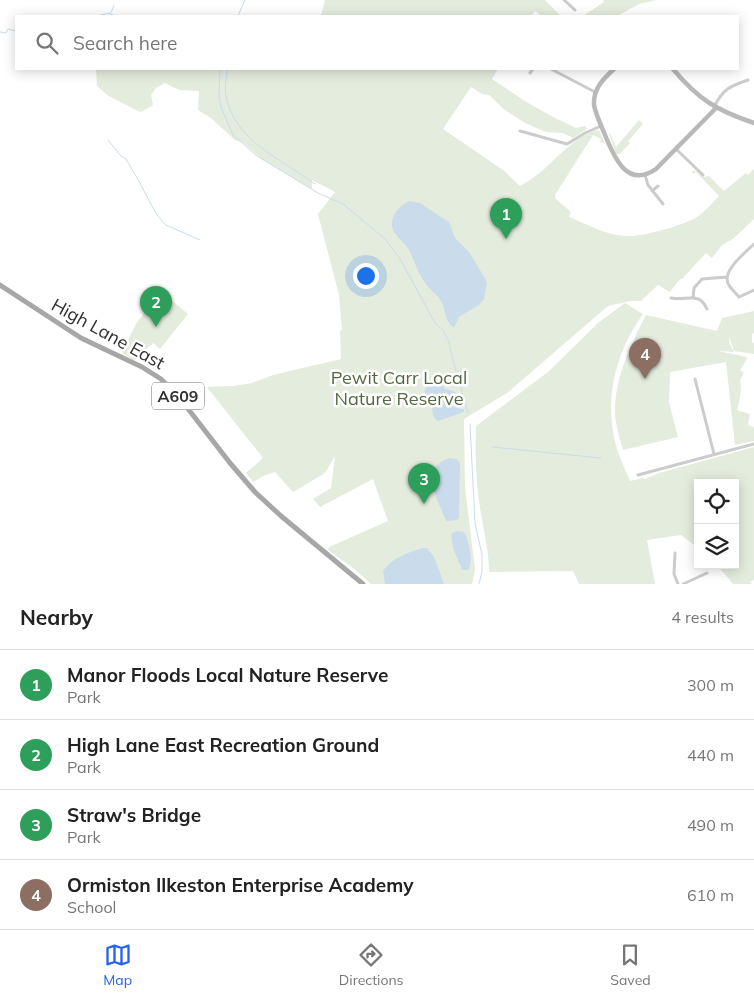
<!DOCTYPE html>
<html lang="en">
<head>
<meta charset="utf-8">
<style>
	:root { --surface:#fff; --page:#f2f2f2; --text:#222; --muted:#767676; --line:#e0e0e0; --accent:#2563eb }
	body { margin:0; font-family:Mulish,sans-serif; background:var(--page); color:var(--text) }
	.controls { position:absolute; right:15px; bottom:15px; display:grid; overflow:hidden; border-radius:0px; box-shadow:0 2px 12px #0003 }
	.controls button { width:45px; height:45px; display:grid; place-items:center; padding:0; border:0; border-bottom:1px solid var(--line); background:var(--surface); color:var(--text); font:25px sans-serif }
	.you { position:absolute; left:365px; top:275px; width:18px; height:18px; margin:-12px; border:4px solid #fff; border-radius:50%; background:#1a73e8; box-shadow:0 0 0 8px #1a73e833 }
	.badge { display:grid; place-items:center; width:32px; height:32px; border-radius:50%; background:var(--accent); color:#fff; font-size:16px; font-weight:700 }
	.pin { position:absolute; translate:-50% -41px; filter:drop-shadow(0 1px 2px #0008) }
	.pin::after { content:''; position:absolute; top:26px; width:18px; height:15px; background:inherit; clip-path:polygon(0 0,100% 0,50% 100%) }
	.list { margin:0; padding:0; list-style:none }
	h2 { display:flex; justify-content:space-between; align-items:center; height:65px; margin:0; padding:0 20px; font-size:21px }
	h2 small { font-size:16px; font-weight:400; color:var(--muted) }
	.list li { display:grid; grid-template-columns:32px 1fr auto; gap:15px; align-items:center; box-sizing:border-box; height:70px; padding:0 20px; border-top:1px solid var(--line) }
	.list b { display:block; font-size:19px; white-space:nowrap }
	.list p { margin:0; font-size:16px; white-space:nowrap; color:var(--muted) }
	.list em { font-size:16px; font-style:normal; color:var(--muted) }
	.icon { flex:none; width:28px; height:28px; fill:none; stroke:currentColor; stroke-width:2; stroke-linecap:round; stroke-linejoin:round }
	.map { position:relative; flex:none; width:754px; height:584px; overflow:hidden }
	.search { position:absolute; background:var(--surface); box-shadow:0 2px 12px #0003; left:15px; right:15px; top:15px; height:55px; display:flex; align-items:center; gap:12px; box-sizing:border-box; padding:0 18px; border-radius:0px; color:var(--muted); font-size:19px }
	.sheet { height:345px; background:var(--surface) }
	nav { display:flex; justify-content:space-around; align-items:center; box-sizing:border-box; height:70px; border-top:1px solid var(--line); background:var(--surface); font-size:14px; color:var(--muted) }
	nav a { display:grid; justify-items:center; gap:2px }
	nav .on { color:var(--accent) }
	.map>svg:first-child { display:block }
	.green { fill:#e4ecdd }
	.water { fill:#cadceb }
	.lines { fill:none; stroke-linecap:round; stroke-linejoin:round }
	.stream { stroke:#cadceb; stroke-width:1 }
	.street { stroke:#ccc; stroke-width:3 }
	.secondary { stroke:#b9b9b9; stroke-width:4.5 }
	.primary { stroke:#a7a7a7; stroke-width:5 }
	.labels { text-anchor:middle; stroke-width:5; stroke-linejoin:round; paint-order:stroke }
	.shield { fill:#fff; stroke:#6d6d6d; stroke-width:1 }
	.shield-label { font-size:16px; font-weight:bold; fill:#2f2f2f }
	.street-label { font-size:18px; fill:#2f2f2f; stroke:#fff }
	.park-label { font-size:18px; fill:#50693e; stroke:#fff }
</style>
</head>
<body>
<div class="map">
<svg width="754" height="584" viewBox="0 0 754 584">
	<rect width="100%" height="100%" fill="#fff"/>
	<!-- green -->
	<path class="green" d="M325 0H545L561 16H541L535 11 531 16H321Z
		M603 0H657L639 4 617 16H583L604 2Z
		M96 69H498L492 79 528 103 555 118 576 128 585 126 587 129 573 138 563 133 546 132 525 123 505 110 489 95 482 94 471 87 443 129 503 170 520 186C526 182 532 179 537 175 554 162 577 133 599 130L605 144 600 142 601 139 593 135 555 195V198L571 212 569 217C587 224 607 236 627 236 642 237 685 225 697 217 706 211 712 203 719 196L696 172 693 174 692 171H696L704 177 709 176 724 191 746 173 748 175 754 169V219L734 238 721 246 712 258 706 253 682 279H680L670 292 658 285 641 301H630L608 306 507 393 464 419 465 487 475 569 472 584H371L353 568 328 550 329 547 388 521 373 479 320 507 313 499 331 488 335 456 325 473 293 492 275 472 263 476 253 482 246 473 263 458 207 387 233 386 252 383 273 375 341 359 340 331 342 330 339 295 318 214 335 192 312 180V189L262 159 242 142 235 140 211 118 198 110 199 91 179 90 165 83 156 88 151 95 153 105 141 112 138 111 107 95 97 86Z
		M639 120 643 124 628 141 630 143 620 154H616L609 134 610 133 616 147Z
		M160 291 188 314 160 349 153 343 134 361 122 352 136 324Z
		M625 303 643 314C615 353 603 402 617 449 620 460 626 470 630 481L643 478 645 479 659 473 754 447V580L750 582 752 584H733L717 565H735V483H698V548L681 535 647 540 655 584H579L573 571 489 572C489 553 485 537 482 519 476 489 475 457 476 426L548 372 598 323Z
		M754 311V333L752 334V342L754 343V354L734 351 729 337V342L734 352 718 351 747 357C746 363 742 365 740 371L744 372 740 380C742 390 740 399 737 410L750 414 748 425 754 427V441L735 445 726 362 670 372 669 402 678 437 623 450C620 439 616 427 615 415 614 379 630 346 646 315L717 331 722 318Z"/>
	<!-- water -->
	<path class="water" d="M409 201 420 203 449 222 455 238 470 253 487 282 484 299 479 305 459 317 454 328C444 321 446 307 439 298 433 291 426 286 422 278 416 269 414 259 409 250 404 240 393 237 392 225 391 214 400 206 409 201Z
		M438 378 445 389 453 391 460 396 457 397 454 396 449 399 450 405 454 407 457 404H458L460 409H464V412L438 421C430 417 434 407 430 400 428 397 423 392 425 389 427 385 435 380 438 378Z
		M449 458 457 459 460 463 459 518 457 520 447 521 445 519C437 496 418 470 449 458Z
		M456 531 464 532C469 541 474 561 468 570H462L453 548 451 534Z
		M423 548H427L434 557 444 584H385L383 571C391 558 409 552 423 548Z"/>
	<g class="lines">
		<!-- stream -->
		<path class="stream" d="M111 12 114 6
			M86 16H97L109 13 115 16
			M238 16 245 0
			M0 32 6 33 8 29 16 31
			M220 69 219 96 221 107 233 135 257 156 318 193 343 204 384 238 399 257 435 323 443 330 449 342 451 353 468 413
			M227 69C227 78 224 87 226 96 235 142 282 159 315 184
			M108 140 121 156 126 159C132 170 139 180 144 191 151 203 155 215 166 225L200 240
			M470 424 475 523 482 555V572L479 584
			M492 447 601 458"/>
		<!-- street -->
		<path class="street" d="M564 0 575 10
			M551 69 595 92
			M530 73 533 69
			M714 107C723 89 730 86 748 80
			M520 131 567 144 585 133 601 126
			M676 149 703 175
			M645 175 648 185 663 204
			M652 191 658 186
			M754 244C745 253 720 272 729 285 731 289 736 293 739 297L754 290
			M671 298C687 301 699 291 707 309
			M693 298 694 288 702 279 727 277
			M695 379 714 454
			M638 475 754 444
			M675 553 674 574 678 584
			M683 584 707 573"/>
		<!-- secondary -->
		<path class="secondary" d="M614 69C603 79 593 89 594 105 596 115 601 125 605 135 614 157 627 189 656 169L716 108
			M673 69C699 100 716 110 754 123"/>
		<!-- primary -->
		<path class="primary" d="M0 285 81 338 142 367 161 379 182 401 230 463 255 492 281 516 363 584"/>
	</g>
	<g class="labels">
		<!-- shield labels -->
		<rect class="shield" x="152" y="382.5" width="52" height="27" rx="4"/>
		<g class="shield-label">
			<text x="178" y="402">A609</text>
		</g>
		<!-- street labels -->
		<g class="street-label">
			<text transform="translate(108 334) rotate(29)" y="6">High Lane East</text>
		</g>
		<!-- park labels -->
		<g class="park-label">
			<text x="399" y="384">Pewit Carr Local<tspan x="399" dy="21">Nature Reserve</tspan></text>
		</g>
	</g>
</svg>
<div class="controls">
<button><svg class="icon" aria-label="locate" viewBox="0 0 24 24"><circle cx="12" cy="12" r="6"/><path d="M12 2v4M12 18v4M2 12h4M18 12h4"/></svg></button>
<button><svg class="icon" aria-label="layers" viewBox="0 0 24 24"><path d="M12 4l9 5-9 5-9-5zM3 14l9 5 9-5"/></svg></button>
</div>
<div class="you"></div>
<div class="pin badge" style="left:506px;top:239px;background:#2e9e5b">1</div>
<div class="pin badge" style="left:156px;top:327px;background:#2e9e5b">2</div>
<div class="pin badge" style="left:424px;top:504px;background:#2e9e5b">3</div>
<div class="pin badge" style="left:645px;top:379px;background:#8d6e63">4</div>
<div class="search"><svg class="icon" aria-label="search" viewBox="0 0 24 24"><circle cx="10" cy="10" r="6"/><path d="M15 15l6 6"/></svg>Search here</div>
</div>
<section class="sheet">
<h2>Nearby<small>4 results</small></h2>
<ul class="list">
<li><span class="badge" style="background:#2e9e5b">1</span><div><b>Manor Floods Local Nature Reserve</b><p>Park</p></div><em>300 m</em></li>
<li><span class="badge" style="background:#2e9e5b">2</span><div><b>High Lane East Recreation Ground</b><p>Park</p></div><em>440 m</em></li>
<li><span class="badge" style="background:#2e9e5b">3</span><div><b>Straw's Bridge</b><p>Park</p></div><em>490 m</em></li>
<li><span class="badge" style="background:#8d6e63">4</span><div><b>Ormiston Ilkeston Enterprise Academy</b><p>School</p></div><em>610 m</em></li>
</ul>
</section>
<nav>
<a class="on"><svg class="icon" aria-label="map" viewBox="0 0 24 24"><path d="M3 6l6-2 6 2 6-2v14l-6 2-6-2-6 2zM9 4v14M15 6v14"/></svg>Map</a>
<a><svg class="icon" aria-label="directions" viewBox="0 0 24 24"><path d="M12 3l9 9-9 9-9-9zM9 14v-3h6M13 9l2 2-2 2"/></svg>Directions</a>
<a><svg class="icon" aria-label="saved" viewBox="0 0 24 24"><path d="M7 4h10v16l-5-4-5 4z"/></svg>Saved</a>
</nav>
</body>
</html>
